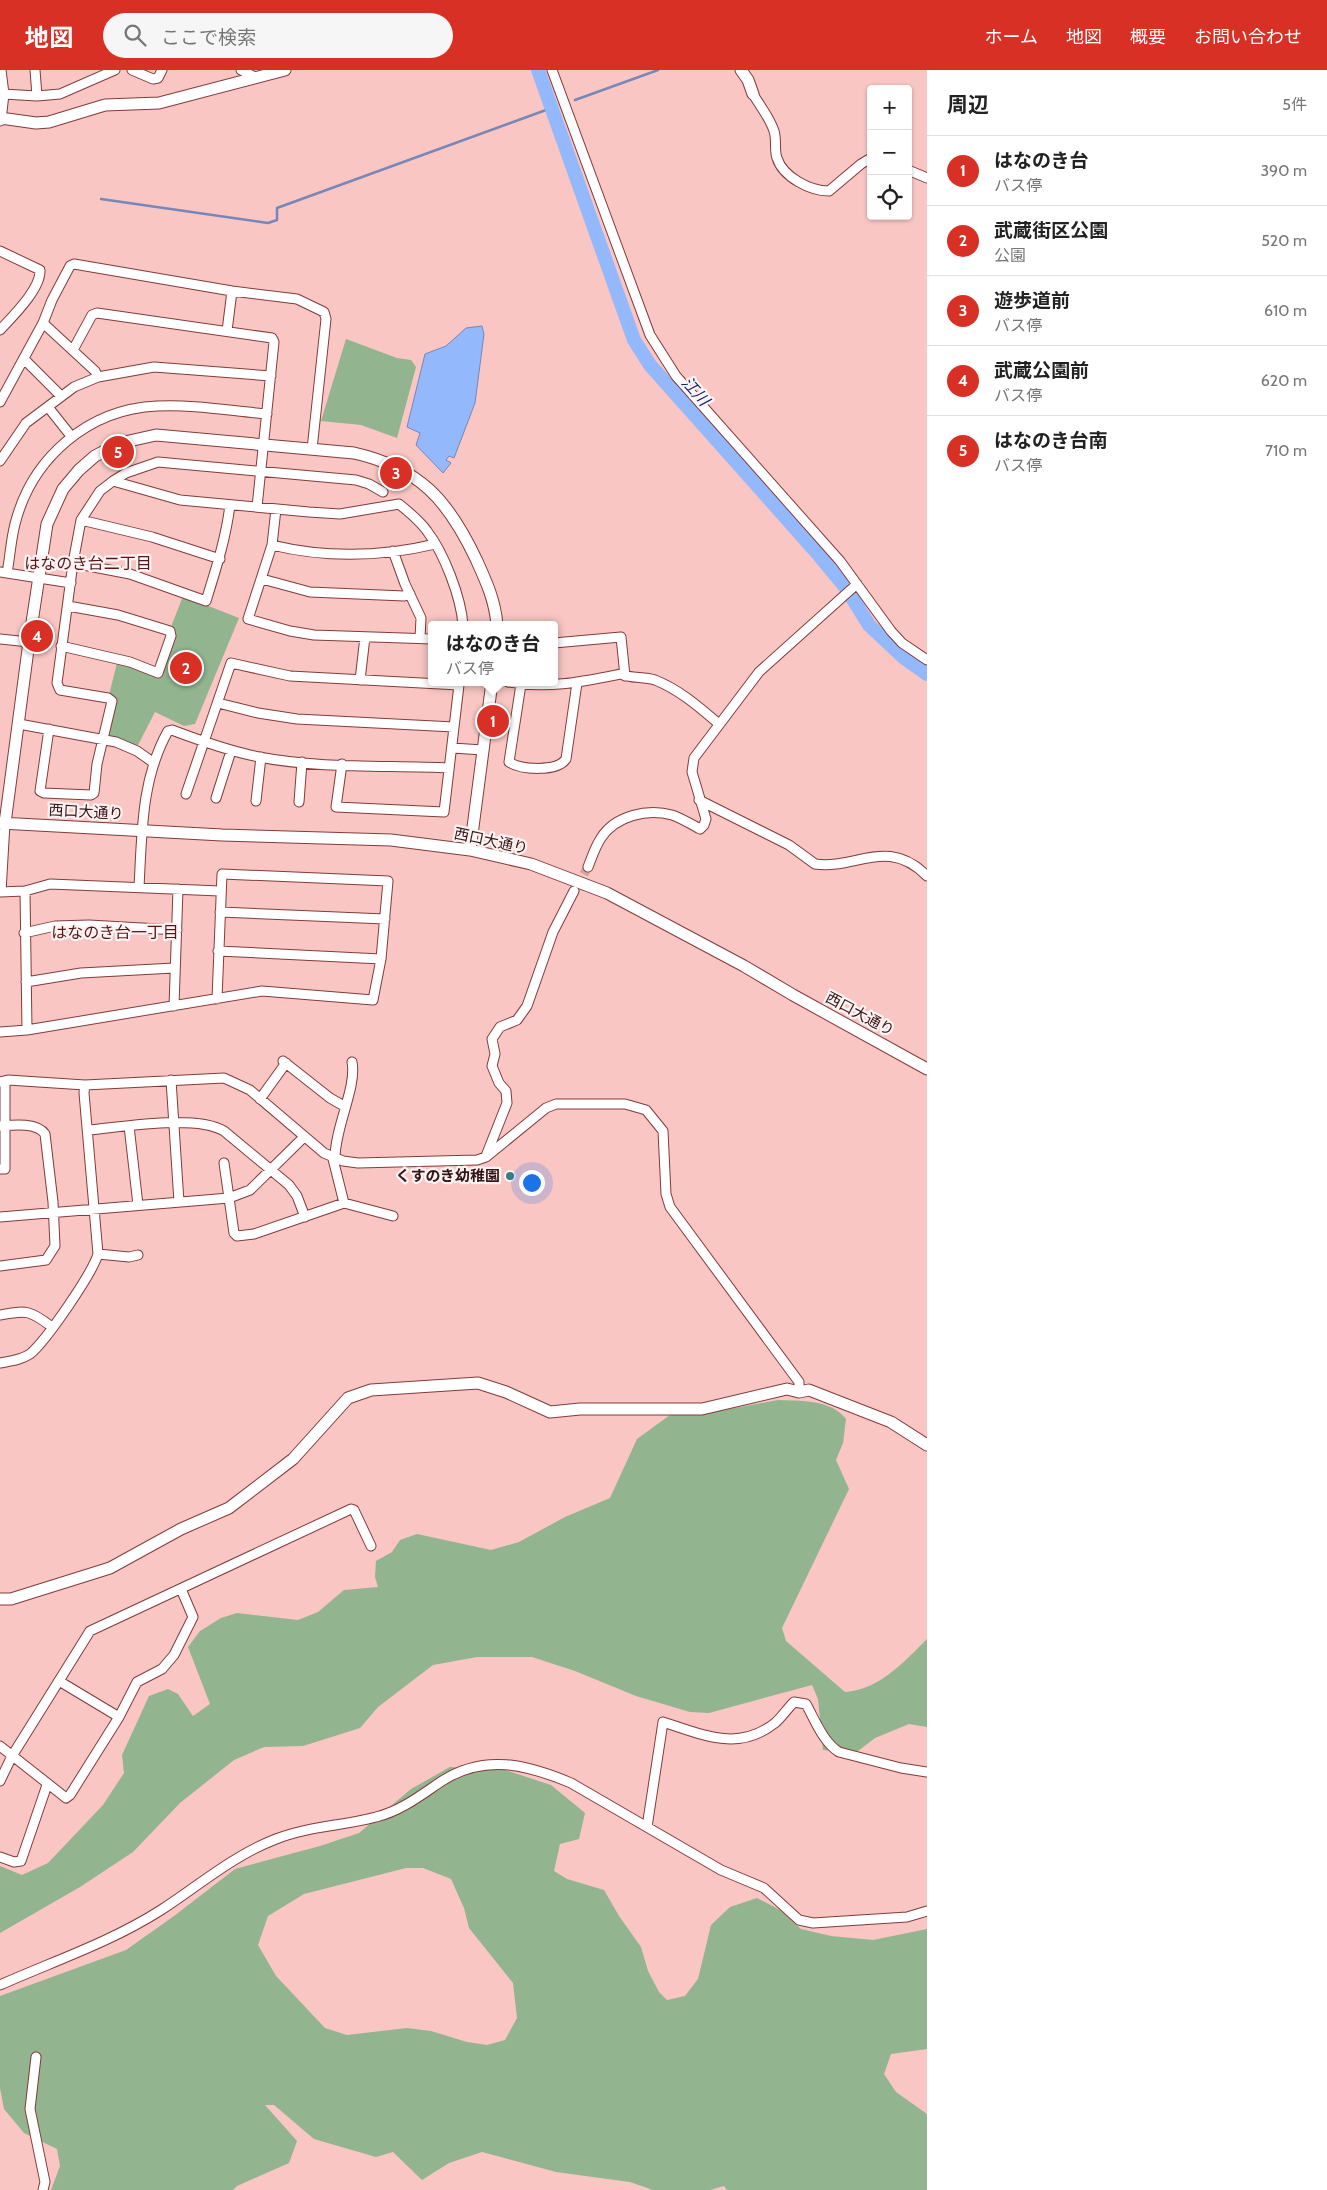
<!DOCTYPE html>
<html lang="ja">
<head>
<meta charset="utf-8">
<style>
	:root { --surface:#fff; --page:#f6f6f6; --text:#222; --muted:#767676; --line:#e0e0e0; --accent:#d93025 }
	body { margin:0; font-family:Cabin,"Noto Sans JP",sans-serif; background:var(--page); color:var(--text) }
	.controls { position:absolute; right:15px; top:15px; display:grid; overflow:hidden; border-radius:5px; box-shadow:0 1px 4px #0004 }
	.controls button { width:45px; height:45px; display:grid; place-items:center; padding:0; border:0; border-bottom:1px solid var(--line); background:var(--surface); color:var(--text); font:25px sans-serif }
	.you { position:absolute; left:531px; top:1112px; width:18px; height:18px; margin:-12px; border:4px solid #fff; border-radius:50%; background:#1a73e8; box-shadow:0 0 0 8px #1a73e833 }
	.badge { display:grid; place-items:center; width:32px; height:32px; border-radius:50%; background:var(--accent); color:#fff; font-size:16px; font-weight:700 }
	.pin { position:absolute; translate:-50% -50%; border:2px solid #fff; box-shadow:0 1px 5px #0006 }
	.popup { position:absolute; left:428px; top:551px; width:130px; height:65px; box-sizing:border-box; display:grid; place-content:center; border-radius:5px; background:var(--surface); filter:drop-shadow(0 1px 4px #0005); font-size:16px; white-space:nowrap; color:var(--muted) }
	.popup b { font-size:19px; color:var(--text) }
	.popup::after { content:''; position:absolute; left:50%; top:100%; margin-left:-10px; border:10px solid transparent; border-top-color:var(--surface) }
	.list { margin:0; padding:0; list-style:none }
	h2 { display:flex; justify-content:space-between; align-items:center; height:65px; margin:0; padding:0 20px; font-size:21px }
	h2 small { font-size:16px; font-weight:400; color:var(--muted) }
	.list li { display:grid; grid-template-columns:32px 1fr auto; gap:15px; align-items:center; box-sizing:border-box; height:70px; padding:0 20px; border-top:1px solid var(--line) }
	.list b { display:block; font-size:19px; white-space:nowrap }
	.list p { margin:0; font-size:16px; white-space:nowrap; color:var(--muted) }
	.list em { font-size:16px; font-style:normal; color:var(--muted) }
	.icon { flex:none; width:28px; height:28px; fill:none; stroke:currentColor; stroke-width:2; stroke-linecap:round; stroke-linejoin:round }
	.map { position:relative; flex:none; width:927px; height:2120px; overflow:hidden }
	header { display:flex; align-items:center; gap:30px; box-sizing:border-box; height:70px; padding:0 25px; background:var(--accent); color:#fff }
	header strong { font-size:24px }
	nav { display:flex; gap:28px; margin-inline-start:auto; font-size:18px }
	.search { width:350px; height:45px; background:var(--page); display:flex; align-items:center; gap:12px; box-sizing:border-box; padding:0 18px; border-radius:28px; color:var(--muted); font-size:19px }
	main { display:flex }
	aside { flex:1; background:var(--surface) }
	.map>svg:first-child { display:block }
	.green { fill:#92b48f; fill-rule:evenodd }
	.water { fill:#94b8fc; stroke:#7787b7 }
	.lines { fill:none; stroke-linecap:round; stroke-linejoin:round }
	.stream { stroke:#7787b7; stroke-width:2.5 }
	.river { stroke:#94b8fc; stroke-width:14 }
	.street-tunnel { stroke:#d2a3a0; stroke-width:9; stroke-dasharray:9 4.5; stroke-linecap:butt }
	.street-casing { stroke:#823b3a; stroke-width:11 }
	.secondary-casing { stroke:#823b3a; stroke-width:13 }
	.street { stroke:#fff; stroke-width:9 }
	.secondary { stroke:#fff; stroke-width:11 }
	.poi-dot { fill:#367e84; stroke:#fcf3f2; stroke-width:2 }
	.labels { text-anchor:middle; stroke-width:4.5; stroke-linejoin:round; paint-order:stroke }
	.street-label { font-size:15px; fill:#341515; stroke:#fcf3f2 }
	.poi-label { font-size:15px; font-weight:bold; fill:#341515; stroke:#fcf3f2; text-anchor:end }
	.water-label { font-size:16px; font-style:italic; fill:#062974; stroke:#fcf3f2 }
	.neighbourhood-label { font-size:16px; fill:#591518; stroke:#fcf3f2 }
</style>
</head>
<body>
<header>
<strong>地図</strong>
<div class="search"><svg class="icon" aria-label="search" viewBox="0 0 24 24"><circle cx="10" cy="10" r="6"/><path d="M15 15l6 6"/></svg>ここで検索</div>
<nav><a>ホーム</a><a>地図</a><a>概要</a><a>お問い合わせ</a></nav>
</header>
<main>
<div class="map">
<svg width="927" height="2120" viewBox="0 0 927 2120">
	<rect width="100%" height="100%" fill="#f9c6c3"/>
	<!-- green -->
	<path class="green" d="M346 269 397 288 411 290 416 297 397 368 361 355 321 351Z
		M183 526 239 548 195 654 184 656 155 642 137 677 100 661 117 593 120 590 153 603Z
		M778 1330C800 1331 831 1329 846 1349L843 1373 836 1390 849 1419 782 1558 786 1571 845 1622C879 1620 905 1591 927 1569V1657L909 1654 875 1668 854 1684 823 1680 818 1629 812 1615 709 1643 690 1642 636 1626 575 1601 532 1587H477L433 1595 378 1637 360 1658 303 1676 264 1677 234 1690 180 1733 133 1782 80 1817 0 1863V1796L22 1805 48 1793 103 1735 124 1703 122 1685 149 1626 168 1619 178 1624 193 1646 210 1634 188 1577 200 1561 221 1548 237 1543 298 1550 318 1542 344 1520 378 1517 375 1507 376 1491 392 1482 400 1470 417 1464 491 1480 519 1472 565 1447 610 1428 637 1369 670 1345 702 1344Z
		M450 1697 505 1700 551 1715 585 1743 579 1769 560 1774 554 1801 567 1809 604 1820 619 1846 641 1877 648 1901 659 1922 667 1930 685 1926 698 1909 711 1855 730 1837 757 1828 780 1840 801 1859 831 1866 873 1870 927 1859V1979L891 1984 884 2004 896 2022 927 2044V2120H727L724 2116 710 2120H653L630 2112 556 2102 482 2082 449 2093 422 2110 393 2082 376 2087 314 2069 274 2035H265L297 2071 289 2093 237 2116 233 2120H51L60 2096 57 2079 24 2063 4 2039 0 2018V1926L126 1880 174 1846 235 1799 320 1776 359 1763 411 1719ZM406 1798H423L451 1809 464 1838 469 1858 513 1913 517 1948 505 1970 487 1975 467 1972 431 1961 407 1958 347 1965 325 1958 276 1906 258 1875 268 1846 304 1824Z"/>
	<!-- water -->
	<path class="water" d="M482 256 484 264 475 333 454 388 449 386 446 390 451 393 443 403 416 375 420 363 407 357 425 284 446 276 466 258Z"/>
	<g class="lines">
		<!-- stream -->
		<path class="stream" d="M575 30 658 0
			M101 129 268 153 277 150V138L557 36"/>
		<!-- river -->
		<path class="river" d="M538 0 634 270 650 295 818 484 846 518 869 555 903 587 927 604"/>
		<!-- street-tunnel -->
		<path class="street-tunnel" d="M577 816 588 797"/>
		<!-- street casing -->
		<g class="street-casing">
			<path id="street" d="M35 0 37 26
				M132 0 153 9 158 8 162 0
				M241 0 255 7
				M552 0 650 265 676 306 840 491 891 561 902 573 927 590
				M3 24 37 26 60 24 115 0
				M753 24C760 36 770 48 774 61 777 70 774 80 777 88 783 107 810 121 829 121L861 94 871 88
				M908 100 927 108
				M0 181 40 200C41 219 12 247 0 260
				M43 253 95 301 98 307
				M227 261 232 221
				M73 280 92 245 97 243 272 268 274 272 257 437
				M24 289 61 326
				M0 332 43 253 52 230 70 196 74 194 232 221 297 229 324 242 326 249 312 379
				M48 337 71 366
				M0 391 26 353 74 317 98 307 154 297 271 306
				M113 411 180 430 309 442 340 444 399 434C409 442 420 451 427 461 444 483 461 527 463 555
				M276 439 272 475 248 549 290 561 314 565 432 569
				M81 450 152 467 220 489
				M272 475C326 488 381 487 435 474
				M393 481 405 514 421 548 420 568
				M73 493 130 504 206 531C216 499 226 468 230 435
				M0 502 71 513
				M7 503C10 487 11 469 15 454 32 387 89 339 157 336 193 334 231 341 267 344
				M262 509 310 522 404 526 410 524
				M0 569 29 572
				M554 573 621 567 625 606
				M61 576 130 592 158 603 171 566 170 561 118 545 68 536
				M360 610 365 567
				M508 612C549 619 581 612 621 604 631 609 644 606 655 610 680 620 699 637 719 654
				M521 614 509 692C521 700 557 702 566 689L577 613
				M218 633 258 643 297 649 454 657
				M19 654 116 672 137 681 154 693
				M49 659 40 721 44 723 91 725 94 723 97 694 112 631 108 628 60 620 57 613 73 493 81 450 100 421 113 411 126 403 158 392 356 410 369 414 383 422
				M452 678 483 680
				M186 724 231 593 290 606 459 615 444 742 336 737 342 694
				M216 728 231 681
				M699 730 789 775 815 794C856 800 887 766 927 806
				M256 731 261 687
				M299 732 302 692
				M588 797C592 787 595 777 601 768 615 746 647 738 672 745 681 748 691 754 700 759L704 755 706 749 692 702 694 688 759 602 857 514
				M139 817C142 764 141 709 168 661L172 660C201 671 229 681 259 687 321 699 387 695 449 698
				M25 821 27 960
				M0 822 25 821 50 814 220 821
				M1 822 5 753
				M220 842 385 849
				M24 863 55 856 89 855 177 860
				M218 881 381 889
				M26 912 81 903 174 898
				M174 936 178 819
				M0 962 27 960 262 921 373 930 381 889 388 811 222 804 217 929
				M283 991 330 1028 344 1036
				M171 1010 179 1132
				M0 1012 8 1010 85 1015 224 1008 250 1020 324 1083 343 1091 358 1093 477 1090 486 1087 546 1038 556 1034H625L646 1040 663 1061 666 1124 670 1137 799 1312V1322
				M260 1029 286 993
				M0 1056C12 1055 37 1052 45 1064L53 1132 55 1176 46 1190 0 1196
				M129 1056 138 1135
				M89 1060C122 1057 196 1044 224 1061L289 1115 297 1126 305 1147
				M486 1086 507 1033 506 1021 499 1013 492 996 495 984 492 969 500 957 517 950 527 936 553 862 574 821
				M224 1093 234 1163 237 1166 254 1164 344 1133 393 1146
				M0 1099H5V1012
				M344 1133 333 1089 335 1088C335 1057 357 1017 352 992
				M0 1147 229 1128 250 1120 304 1067
				M98 1184 129 1187 138 1185
				M0 1245C27 1240 30 1240 52 1257
				M0 1293C11 1291 21 1290 30 1284 46 1271 92 1204 98 1184L84 1023 85 1015
				M59 1611 119 1647
				M0 1676 61 1724 66 1728 70 1725 119 1647 137 1612 162 1599 174 1585 193 1547 181 1519
				M0 1711 12 1686 90 1561 351 1439 354 1440 371 1476
				M647 1757 663 1652C704 1665 738 1682 775 1653 782 1647 787 1639 794 1632L806 1634C815 1650 823 1672 839 1682L901 1698 927 1702
				M0 1787 14 1792 21 1791 47 1715
				M0 1915C54 1891 111 1872 161 1840 198 1816 234 1785 276 1769 309 1756 343 1756 376 1747 401 1741 421 1725 442 1711 485 1683 528 1695 571 1713L721 1800 764 1818 799 1850 813 1853 907 1847 927 1841
				M36 1987 30 2039 45 2112 43 2120"/>
		</g>
		<!-- secondary casing -->
		<g class="secondary-casing">
			<path id="secondary" d="M741 0 748 10 753 24
				M0 48 36 53 49 52 105 35 159 33 285 0
				M0 50 3 24 0 0
				M0 753 222 765 391 770 470 780 531 794 607 823 744 896 793 925 927 999
				M5 753 29 572 47 454 63 419 79 400 95 386 120 373 156 365 354 383C420 398 448 430 476 489 486 511 495 530 497 555
				M470 780 492 612
				M0 1529H11L110 1498 181 1459 229 1438 293 1389 348 1328 371 1320 478 1313 506 1322 550 1342 580 1339H702L787 1319 799 1322 809 1320 891 1352 927 1375"/>
		</g>
		<!-- street -->
		<use href="#street" class="street"/>
		<!-- secondary -->
		<use href="#secondary" class="secondary"/>
	</g>
	<!-- markers -->
	<circle class="poi-dot" cx="510" cy="1106" r="5"/>
	<g class="labels">
		<!-- street labels -->
		<g class="street-label">
			<text transform="translate(86 742) rotate(3)" y="5">西口大通り</text>
			<text transform="translate(491 771) rotate(12)" y="5">西口大通り</text>
			<text transform="translate(860 944) rotate(28)" y="5">西口大通り</text>
		</g>
		<!-- poi labels -->
		<g class="poi-label">
			<text x="500" y="1111">くすのき幼稚園</text>
		</g>
		<!-- water labels -->
		<g class="water-label">
			<text transform="translate(696 321) rotate(48)" y="6">江川</text>
		</g>
		<!-- neighbourhood labels -->
		<g class="neighbourhood-label">
			<text x="88" y="499">はなのき台二丁目</text>
			<text x="115" y="868">はなのき台一丁目</text>
		</g>
	</g>
</svg>
<div class="controls">
<button>+</button>
<button>−</button>
<button><svg class="icon" aria-label="locate" viewBox="0 0 24 24"><circle cx="12" cy="12" r="6"/><path d="M12 2v4M12 18v4M2 12h4M18 12h4"/></svg></button>
</div>
<div class="you"></div>
<div class="pin badge" style="left:493px;top:651px">1</div>
<div class="popup"><b>はなのき台</b>バス停</div>
<div class="pin badge" style="left:186px;top:598px">2</div>
<div class="pin badge" style="left:396px;top:403px">3</div>
<div class="pin badge" style="left:37px;top:566px">4</div>
<div class="pin badge" style="left:118px;top:382px">5</div>
</div>
<aside>
<h2>周辺<small>5件</small></h2>
<ul class="list">
<li><span class="badge">1</span><div><b>はなのき台</b><p>バス停</p></div><em>390 m</em></li>
<li><span class="badge">2</span><div><b>武蔵街区公園</b><p>公園</p></div><em>520 m</em></li>
<li><span class="badge">3</span><div><b>遊歩道前</b><p>バス停</p></div><em>610 m</em></li>
<li><span class="badge">4</span><div><b>武蔵公園前</b><p>バス停</p></div><em>620 m</em></li>
<li><span class="badge">5</span><div><b>はなのき台南</b><p>バス停</p></div><em>710 m</em></li>
</ul>
</aside>
</main>
</body>
</html>
